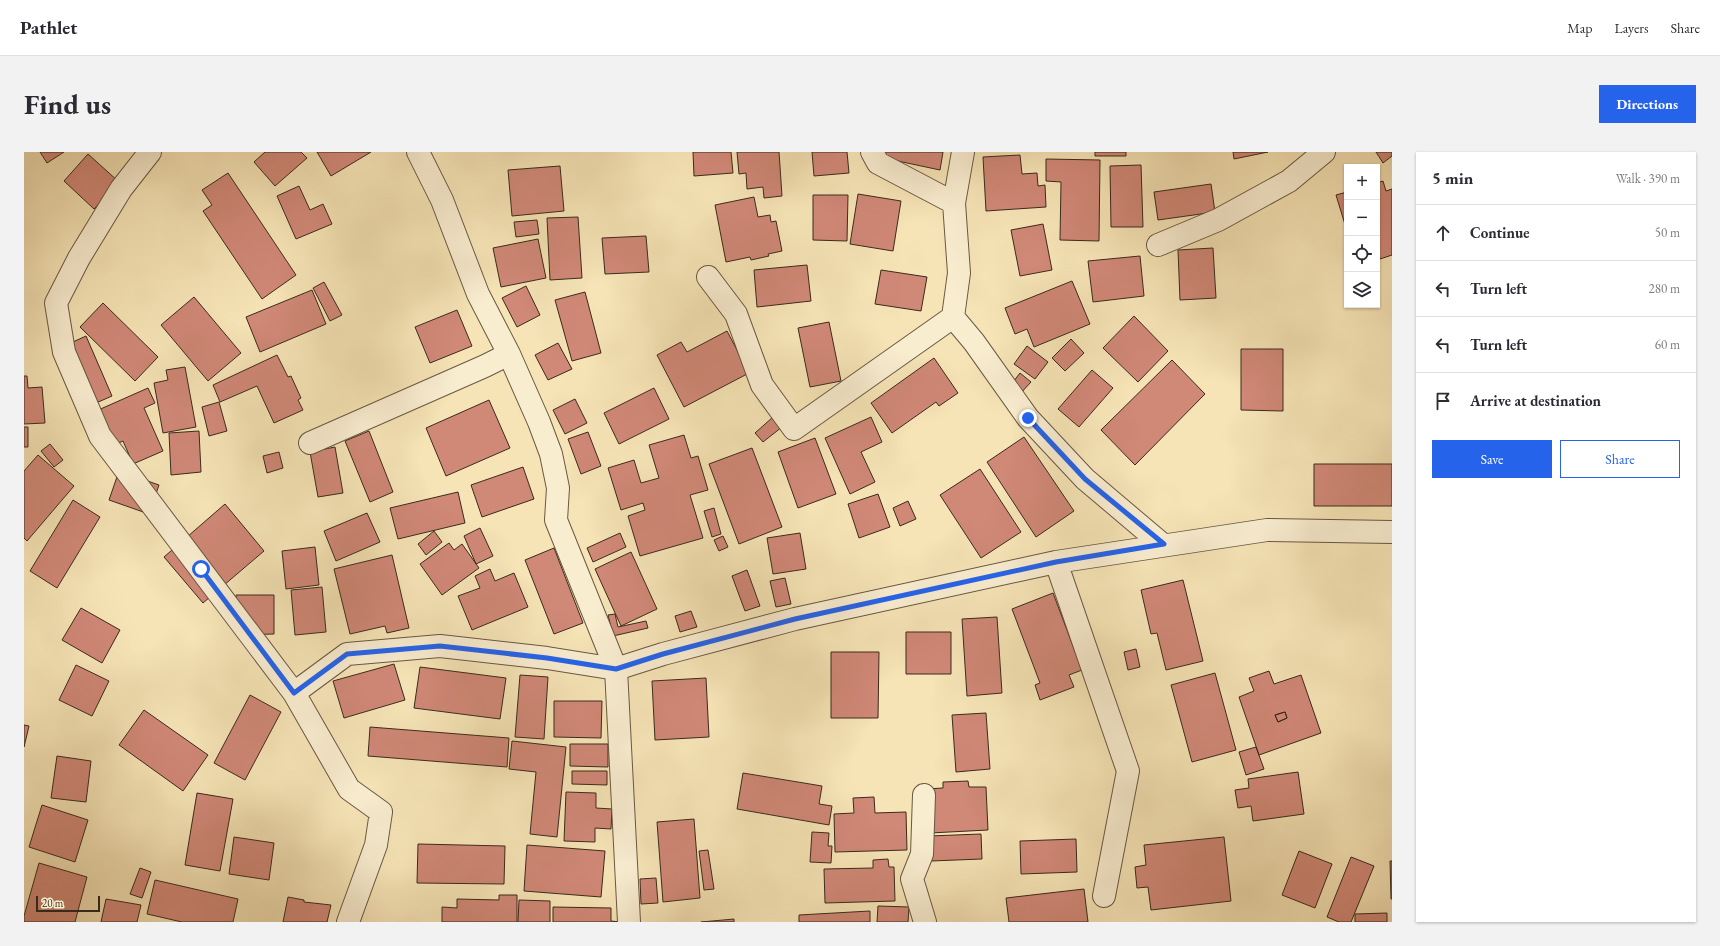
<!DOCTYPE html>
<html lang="en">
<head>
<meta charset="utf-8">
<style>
	:root { --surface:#fff; --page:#f2f2f3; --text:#2b2b33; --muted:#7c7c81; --line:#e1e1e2; --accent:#2563eb }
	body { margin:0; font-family:"EB Garamond",serif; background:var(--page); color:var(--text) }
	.controls { position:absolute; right:12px; top:12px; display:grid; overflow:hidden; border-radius:0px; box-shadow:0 1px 3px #0004 }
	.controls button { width:36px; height:36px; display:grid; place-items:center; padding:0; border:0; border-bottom:1px solid var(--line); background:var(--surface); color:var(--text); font:20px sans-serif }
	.scale { position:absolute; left:12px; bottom:10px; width:64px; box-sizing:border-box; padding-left:4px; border:2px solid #3a2a1b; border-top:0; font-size:11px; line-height:14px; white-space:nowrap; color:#3a2a1b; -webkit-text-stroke:3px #f9edd0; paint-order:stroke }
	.stop { position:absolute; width:12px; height:12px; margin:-9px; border:3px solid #2563eb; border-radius:50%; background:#fff }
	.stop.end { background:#2563eb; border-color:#fff; box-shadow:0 1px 4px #0008 }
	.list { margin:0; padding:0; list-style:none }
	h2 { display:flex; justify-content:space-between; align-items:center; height:52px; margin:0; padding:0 16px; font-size:17px }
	h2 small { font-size:13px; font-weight:400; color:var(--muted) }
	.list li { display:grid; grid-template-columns:26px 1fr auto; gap:12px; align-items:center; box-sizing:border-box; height:56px; padding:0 16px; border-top:1px solid var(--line) }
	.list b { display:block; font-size:15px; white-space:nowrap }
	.list em { font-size:13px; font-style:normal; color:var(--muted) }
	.actions { display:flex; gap:8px; padding:12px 16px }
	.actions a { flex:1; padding:9px 0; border:1px solid var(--accent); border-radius:0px; text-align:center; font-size:14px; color:var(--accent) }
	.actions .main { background:var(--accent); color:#fff }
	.icon { flex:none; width:22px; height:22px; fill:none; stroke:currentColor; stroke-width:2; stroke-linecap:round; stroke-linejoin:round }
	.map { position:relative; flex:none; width:1368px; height:770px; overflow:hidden; border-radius:0px }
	header { display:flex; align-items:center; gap:24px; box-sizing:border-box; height:56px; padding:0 20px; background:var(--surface); border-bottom:1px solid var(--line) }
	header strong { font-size:19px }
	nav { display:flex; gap:22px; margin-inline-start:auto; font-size:14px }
	.intro { display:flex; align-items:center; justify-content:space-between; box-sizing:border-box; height:96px; padding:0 24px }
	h1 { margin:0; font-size:28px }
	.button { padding:10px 18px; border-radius:0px; background:var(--accent); color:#fff; font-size:14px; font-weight:700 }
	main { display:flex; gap:24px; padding:0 24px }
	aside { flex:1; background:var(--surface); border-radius:0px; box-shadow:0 1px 3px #0004 }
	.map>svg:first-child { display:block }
	.building { fill:#d08877; stroke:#3a2a1b; fill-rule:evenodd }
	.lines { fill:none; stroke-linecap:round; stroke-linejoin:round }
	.minor-casing { stroke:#695842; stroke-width:24 }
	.minor { stroke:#f9edd0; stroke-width:22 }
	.route { stroke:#2563eb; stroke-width:5 }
</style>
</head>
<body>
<header>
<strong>Pathlet</strong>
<nav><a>Map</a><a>Layers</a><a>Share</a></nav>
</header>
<div class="intro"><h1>Find us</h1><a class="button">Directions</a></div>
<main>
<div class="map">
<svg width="1368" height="770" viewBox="0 0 1368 770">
	<rect width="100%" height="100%" fill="#f6e4b6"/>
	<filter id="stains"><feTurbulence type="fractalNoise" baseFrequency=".005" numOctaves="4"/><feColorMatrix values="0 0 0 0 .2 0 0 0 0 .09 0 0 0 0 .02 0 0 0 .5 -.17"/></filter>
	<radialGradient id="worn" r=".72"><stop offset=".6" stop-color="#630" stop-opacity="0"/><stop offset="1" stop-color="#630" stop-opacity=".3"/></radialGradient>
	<!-- building -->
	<path class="building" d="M16 0H40L23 11Z
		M241 0H277L283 6 251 34 230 10Z
		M293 0H347L307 24Z
		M669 0H707L709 21 670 24Z
		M713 0H755L758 44 740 46 739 35 723 37 722 21 715 22Z
		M788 0H823L825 21 790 24Z
		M856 0H919L916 18 855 5Z
		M1071 0H1102V4H1071Z
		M1209 0H1244L1210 7Z
		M1352 0H1368V4L1359 11Z
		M64 2 95 30 70 57 40 29Z
		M996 3 998 22 1013 21 1014 34 1021 33 1022 55 962 59 959 5Z
		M1022 7 1076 8 1075 89 1036 88 1037 30 1022 29Z
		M1117 13 1119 75H1087L1086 14Z
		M536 14 540 59 488 64 484 18Z
		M204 21 272 123 238 147 179 59 188 53 178 38Z
		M1359 29 1362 39 1368 37V103L1353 108V31Z
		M1187 32 1191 60 1134 68 1130 40Z
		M275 34 286 58 299 52 308 72 272 87 253 44Z
		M1323 40V79L1312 43Z
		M834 42 877 49 869 99 826 92Z
		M789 43H824L823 89 789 88Z
		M730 45 734 65 746 63 747 70 752 69 758 99 744 102 745 104 727 108 726 105 702 110 691 53Z
		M554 65 558 126 526 128 523 66Z
		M513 68 515 82 492 85 490 70Z
		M1019 72 1028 118 996 124 987 78Z
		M622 84 625 120 581 122 578 86Z
		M514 87 522 126 477 135 469 96Z
		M1189 96 1192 146 1156 148 1154 98Z
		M1116 104 1120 144 1069 150 1064 109Z
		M783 113 787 149 733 155 730 118Z
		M857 118 903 125 897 159 851 152Z
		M1048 129 1066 172 1010 195 1003 177 991 182 981 156Z
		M300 130 318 163 306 169 289 136Z
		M502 134 516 163 493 175 478 146Z
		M288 138 302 172 236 200 222 165Z
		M561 140 577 201 548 209 531 148Z
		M170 145 217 201 184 229 137 173Z
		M79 151 134 205 111 229 56 175Z
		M433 158 448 194 406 211 391 175Z
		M1110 164 1144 199 1114 230 1079 196Z
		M805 170 817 229 786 235 774 176Z
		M703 179 725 221 660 255 633 203 657 190 663 200Z
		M62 184 88 244 56 258 38 195Z
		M1047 187 1060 201 1041 219 1028 206Z
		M534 191 548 217 524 228 511 203Z
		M1003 194 1024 210 1011 227 990 212Z
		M1217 197H1259V259L1217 258Z
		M253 203 264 225 267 224 277 246 274 248 279 258 250 271 233 234 196 250 189 233Z
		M910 206 934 241 915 254 912 250 868 281 847 251Z
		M1148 208 1181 242 1111 313 1077 278Z
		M161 215 172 275 139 281 130 231 144 228 142 218Z
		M1068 218 1089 236 1055 275 1034 257Z
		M996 221 1007 230 996 242 986 234Z
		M0 224H3L4 236 18 235 21 271 0 272Z
		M124 236 131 251 120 256 139 299 109 312 99 289 78 298 63 263Z
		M630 236 645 267 595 292 580 261Z
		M551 247 563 271 541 282 529 258Z
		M465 248 486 296 422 324 402 276Z
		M195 250 203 279 185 284 178 255Z
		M749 265 758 275 739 290 731 281Z
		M847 265 858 290 837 300 851 330 826 342 801 286Z
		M0 275H4V295H0Z
		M175 279 177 320 147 323 145 281Z
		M345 279 369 340 346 350 321 289Z
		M564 280 577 314 557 322 544 287Z
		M660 283 667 306 674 304 684 338 666 343 679 386 616 404 604 364 621 358 619 351 597 358 584 316 610 308 617 331 635 326 625 293Z
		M1000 285 1050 359 1012 385 963 310Z
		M791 286 812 342 774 356 754 300Z
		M26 292 39 308 30 315 17 299Z
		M311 295 319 341 294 345 286 300Z
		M728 296 758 375 715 392 685 312Z
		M255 300 259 316 243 321 239 304Z
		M14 303 50 334 3 389 0 386V319Z
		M1290 312H1368V354H1290Z
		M499 315 510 347 458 365 447 333Z
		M956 317 997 380 957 406 916 343Z
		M95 319 135 333 125 362 85 348Z
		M434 340 441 371 374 387 366 356Z
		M854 342 866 375 835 386 824 352Z
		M49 348 76 365 33 436 6 419Z
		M884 349 892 367 876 374 869 356Z
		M201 352 240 399 179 451 140 405Z
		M690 356 697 382 688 385 680 359Z
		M343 361 356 390 312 409 300 379Z
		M456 376 469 404 452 412 440 384Z
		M410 379 418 390 402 403 394 392Z
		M596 381 602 395 569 410 563 396Z
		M776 381 782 417 749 422 743 386Z
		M699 384 704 395 695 399 690 388Z
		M425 391 430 398 438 392 455 416 418 443 396 412Z
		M291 395 295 433 262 437 258 399Z
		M530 396 559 471 530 482 501 408Z
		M607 400 633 457 597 474 571 417Z
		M368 403 385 476 363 481 361 474 326 482 310 417Z
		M466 417 471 429 490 421 504 455 448 478 434 444 456 436 451 424Z
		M723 418 736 454 721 459 708 424Z
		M761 426 767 452 752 455 746 429Z
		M1159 428 1179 509 1142 518 1133 481 1127 482 1117 438Z
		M298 435 302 480 271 483 267 438Z
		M1029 441 1058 518 1045 523 1050 535 1016 548 1011 533 1016 531 988 457Z
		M212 443H250V482L212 483Z
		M57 456 96 478 78 511 38 488Z
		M667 459 673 475 656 480 651 464Z
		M591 462 594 475 622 469 624 476 589 484 584 463Z
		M973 465 978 541 943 544 938 467Z
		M882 480H927V522H882Z
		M1112 497 1116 515 1104 518 1100 500Z
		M807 500H855L854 566H807Z
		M370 512 381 548 320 566 309 529Z
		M52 513 85 529 68 564 35 548Z
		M396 515 482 526 476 567 390 556Z
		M1245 519 1250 532 1277 523 1297 581 1235 603 1215 545 1230 539 1225 526ZM1261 560 1263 566 1254 570 1251 563Z
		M1191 521 1212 598 1168 610 1147 533Z
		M496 523 524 525 520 587 491 585Z
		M682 526 685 585 631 588 628 529Z
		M226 543 257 560 221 628 190 611Z
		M530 549H578L577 586 530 585Z
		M120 558 184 603 159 639 95 593Z
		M1261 560 1263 566 1254 570 1251 563Z
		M962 561 966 617 932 620 928 563Z
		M0 573 5 574 0 595Z
		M346 575 485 586 483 615 344 604Z
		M488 589 542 595 533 685 506 682 512 620 485 617Z
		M546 592H584V615L546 614Z
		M1232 595 1240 617 1222 623 1215 600Z
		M33 604 67 609 62 650 27 646Z
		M548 619H583V633L548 632Z
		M1274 620 1280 662 1229 669 1227 654 1214 656 1211 638 1225 636 1224 627Z
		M719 621 798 634 795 652 808 654 805 673 713 657Z
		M944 629 945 635H962L964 678 906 681 903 637 919 636V630Z
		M542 640 572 641V656L588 657 587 677 571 676V690L540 689Z
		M173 641 209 647 196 719 161 713Z
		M850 645 851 661 882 660 883 698 811 700 810 662 830 661 829 646Z
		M18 653 64 668 51 710 5 695Z
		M670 667 676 746 639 750 633 670Z
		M788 680 805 681 804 694H808L807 711 786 710Z
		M957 682 958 707 907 709 905 684Z
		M210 685 250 691 245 728 205 722Z
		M1200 685 1207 749 1127 758 1124 735 1113 736 1111 715 1122 713 1120 693Z
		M1052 687 1053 720 997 722 996 689Z
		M394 692 481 694 480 732 393 731Z
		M503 693 581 699 577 745 500 739Z
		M684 698 690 737 680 738 675 699Z
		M1275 699 1308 712 1291 756 1258 743Z
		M1327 705 1350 714 1327 770H1315L1303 765Z
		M864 707 865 715H870L871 749 801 751 800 717 849 716V708Z
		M1366 709H1368V747H1367Z
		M15 711 63 725 51 770H0V764Z
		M116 716 127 720 118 746 106 742Z
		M632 726 634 751 617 752 616 727Z
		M131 728 214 747 209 770H158L123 762Z
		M1060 737 1064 770H985L982 746Z
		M475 743H493V770H418V755L433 756V747L475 748Z
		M264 745 280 748V750L307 753 303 770H259Z
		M82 747 117 753 113 770H77Z
		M495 748 526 749V770H494Z
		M854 754 885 755 884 770H853Z
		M529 755 587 756V769L596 770H529Z
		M846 759V770H775V763Z
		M1363 761V770H1331V762Z
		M710 767V770H677Z"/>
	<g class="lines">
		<!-- minor casing -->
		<g class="minor-casing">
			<path id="minor" d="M126 0 97 37 55 106 32 151 40 200 76 284 270 541
				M394 0 418 48 454 142 485 202 515 270 527 302 534 336 532 368 592 517 605 770
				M848 0 854 11 930 51
				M1134 93 1194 68 1265 29 1300 0
				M684 125 712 162 738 233 770 277 929 165 935 121 930 51 939 0
				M929 165 950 190 1004 266 1061 327 1139 393
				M286 291 461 214 485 202
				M1032 410 1104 619 1080 744
				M900 643 898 702 888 727 901 770
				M324 770 352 693 357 660 325 637 270 541 323 502 416 494 523 506 592 517 639 502 771 467 1032 410 1243 378 1368 380"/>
		</g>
		<!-- minor -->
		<use href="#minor" class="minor"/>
	</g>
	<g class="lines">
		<!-- route -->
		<path class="route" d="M177 417 270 541 323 502 416 494 523 506 592 517 639 502 771 467 1032 410 1140 392 1061 327 1004 266"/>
	</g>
	<rect width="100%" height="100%" filter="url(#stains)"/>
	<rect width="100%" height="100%" fill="url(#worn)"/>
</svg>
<div class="controls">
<button>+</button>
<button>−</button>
<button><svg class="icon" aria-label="locate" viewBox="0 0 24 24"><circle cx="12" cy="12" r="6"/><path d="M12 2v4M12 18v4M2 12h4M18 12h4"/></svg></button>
<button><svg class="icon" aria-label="layers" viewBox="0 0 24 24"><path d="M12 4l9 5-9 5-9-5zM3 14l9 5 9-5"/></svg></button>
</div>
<div class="scale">20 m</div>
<div class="stop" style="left:177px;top:417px"></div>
<div class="stop end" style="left:1004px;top:266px"></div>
</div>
<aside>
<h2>5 min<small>Walk · 390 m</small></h2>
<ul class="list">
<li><svg class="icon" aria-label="ahead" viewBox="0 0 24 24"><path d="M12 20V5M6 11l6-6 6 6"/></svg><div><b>Continue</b></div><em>50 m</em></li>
<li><svg class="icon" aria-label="left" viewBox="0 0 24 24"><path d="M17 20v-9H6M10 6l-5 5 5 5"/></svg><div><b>Turn left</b></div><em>280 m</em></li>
<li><svg class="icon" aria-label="left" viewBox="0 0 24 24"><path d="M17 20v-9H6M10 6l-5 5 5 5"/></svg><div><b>Turn left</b></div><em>60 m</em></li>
<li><svg class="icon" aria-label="arrive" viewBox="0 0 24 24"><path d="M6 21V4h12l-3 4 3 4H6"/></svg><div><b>Arrive at destination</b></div></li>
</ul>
<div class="actions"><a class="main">Save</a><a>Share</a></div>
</aside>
</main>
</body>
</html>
